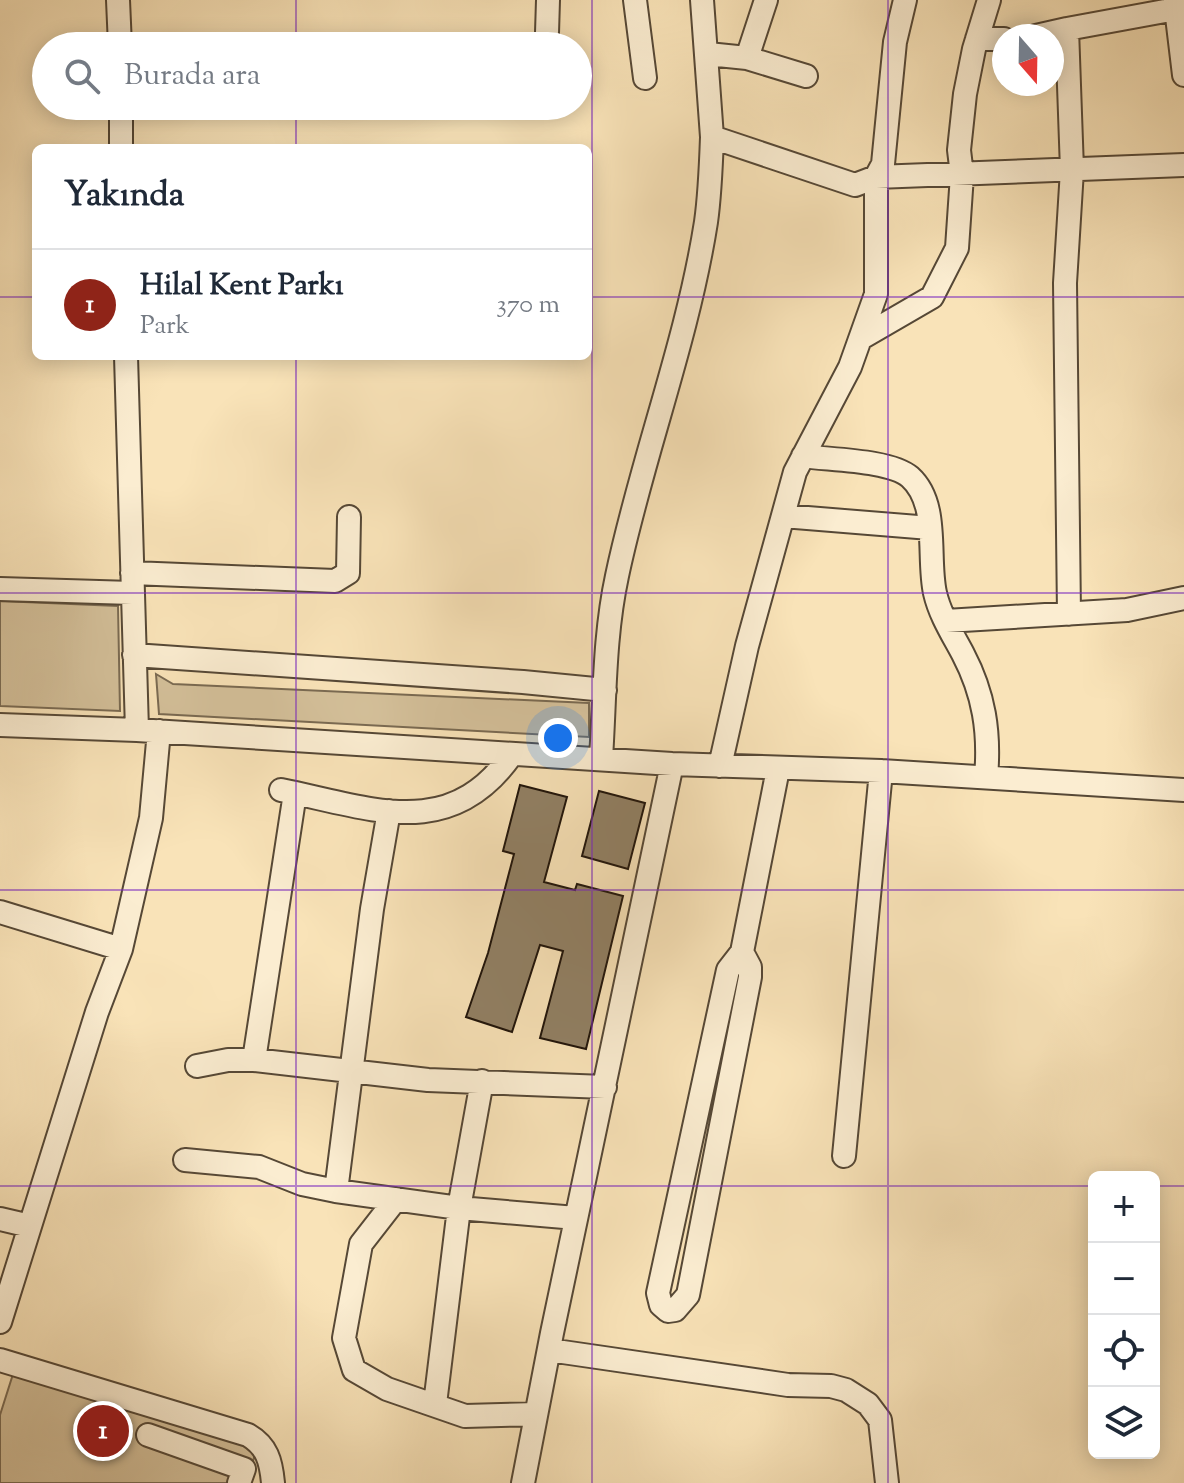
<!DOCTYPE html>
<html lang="tr">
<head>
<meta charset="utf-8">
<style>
	:root { --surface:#fff; --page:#f6f6f7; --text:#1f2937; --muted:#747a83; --line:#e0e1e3; --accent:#8f2418 }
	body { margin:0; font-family:"Sorts Mill Goudy",serif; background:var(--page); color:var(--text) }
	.controls { position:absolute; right:24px; bottom:24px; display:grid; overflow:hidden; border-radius:12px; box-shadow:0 4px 20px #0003 }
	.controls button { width:72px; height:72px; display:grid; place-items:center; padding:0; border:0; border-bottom:2px solid var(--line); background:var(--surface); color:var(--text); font:40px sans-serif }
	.compass { position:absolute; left:992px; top:24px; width:72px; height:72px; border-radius:50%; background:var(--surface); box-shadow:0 4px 20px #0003; rotate:160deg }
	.you { position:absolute; left:558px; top:738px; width:28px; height:28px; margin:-20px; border:6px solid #fff; border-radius:50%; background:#1a73e8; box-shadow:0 0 0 12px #1a73e833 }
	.badge { display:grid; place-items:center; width:52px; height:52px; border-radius:50%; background:var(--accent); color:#fff; font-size:26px; font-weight:700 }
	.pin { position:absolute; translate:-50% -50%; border:4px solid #fff; box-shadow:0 2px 8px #0006 }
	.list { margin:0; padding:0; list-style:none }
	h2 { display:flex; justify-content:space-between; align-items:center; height:104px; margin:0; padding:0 32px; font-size:34px }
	h2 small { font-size:26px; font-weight:400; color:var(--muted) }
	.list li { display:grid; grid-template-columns:52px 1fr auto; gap:24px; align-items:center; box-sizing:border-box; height:112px; padding:0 32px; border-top:2px solid var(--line) }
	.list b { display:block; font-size:30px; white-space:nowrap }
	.list p { margin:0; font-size:26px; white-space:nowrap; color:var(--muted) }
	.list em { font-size:26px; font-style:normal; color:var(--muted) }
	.icon { flex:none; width:44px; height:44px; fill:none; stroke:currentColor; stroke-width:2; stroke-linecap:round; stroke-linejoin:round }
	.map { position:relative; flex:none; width:1184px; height:1483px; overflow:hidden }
	.search { position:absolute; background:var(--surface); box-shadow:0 4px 20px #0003; left:32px; top:32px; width:560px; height:88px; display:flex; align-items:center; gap:20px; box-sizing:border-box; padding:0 28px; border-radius:44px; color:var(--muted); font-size:30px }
	.panel { position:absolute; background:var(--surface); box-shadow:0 4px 20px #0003; left:32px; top:144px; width:560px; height:216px; border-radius:12px }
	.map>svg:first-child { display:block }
	.green { fill:#d4c09a; stroke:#7a6a52; stroke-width:2 }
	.building { fill:#918064; stroke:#20140a; stroke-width:2 }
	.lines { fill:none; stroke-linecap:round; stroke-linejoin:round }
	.minor-casing { stroke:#564836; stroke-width:26 }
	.minor { stroke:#fbedd1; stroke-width:22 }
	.grid { fill:none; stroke:#7b2cbf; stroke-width:2; stroke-opacity:0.55 }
</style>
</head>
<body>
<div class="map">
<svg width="1184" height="1483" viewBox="0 0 1184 1483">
	<rect width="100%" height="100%" fill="#f9e3b8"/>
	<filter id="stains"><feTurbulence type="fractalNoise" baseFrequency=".0025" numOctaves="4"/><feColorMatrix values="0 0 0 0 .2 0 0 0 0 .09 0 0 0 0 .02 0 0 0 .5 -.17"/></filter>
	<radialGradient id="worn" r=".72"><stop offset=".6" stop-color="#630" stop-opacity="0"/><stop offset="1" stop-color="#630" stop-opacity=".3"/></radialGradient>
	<!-- green -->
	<path class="green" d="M0 601 118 606 120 711 0 706Z
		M156 674 173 684 589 703V737L159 714Z
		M14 1371 257 1447 247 1483H0V1415Z"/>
	<!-- building -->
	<path class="building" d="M520 785 567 797 544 882 575 890 577 884 623 896 586 1049 540 1038 563 951 540 945 512 1032 466 1017 488 953 514 854 503 851Z
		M599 791 645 803 628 869 582 856Z"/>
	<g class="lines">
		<!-- minor casing -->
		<g class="minor-casing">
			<path id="minor" d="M118 0 120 46
				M635 0 645 78
				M702 0 712 137
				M1175 0 1184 75
				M1067 29 1176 9
				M547 33 548 0
				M1036 36 1067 29 1072 170 1065 283 1069 614
				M977 39H1004
				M708 54 747 58 766 0
				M747 58 806 76
				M121 106V148
				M863 337 932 297 957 248 962 175 959 150 965 94 974 49 989 0
				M126 356 137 730
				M803 456C830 460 890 460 910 477 940 504 927 557 935 593 940 615 953 635 963 654 984 694 990 732 986 777
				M783 516 930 528
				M132 573 335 581 348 573 349 517
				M0 589 132 593
				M946 621 1127 610 1184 598
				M134 655 523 682 605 690
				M0 725 137 730 672 764 881 771 1184 790
				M601 758C605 698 604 636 617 576 642 457 687 343 706 222 710 194 711 165 712 137L855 185 876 177 1184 165
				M720 766 747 646 795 472 850 367 876 294V177L883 164 895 42 905 0
				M281 790C371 808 450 843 512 754
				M0 912 121 949
				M742 952 750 967V977L688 1295 675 1310 668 1311 661 1305 658 1293 728 970 742 952 778 769
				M254 1060 295 793
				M197 1066 228 1060H254L428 1080 605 1087
				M844 1156 881 771
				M185 1160 259 1167 302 1184 336 1191 459 1208 576 1218
				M336 1191 372 909 389 811
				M396 1199 361 1244 344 1338 354 1370 387 1389 465 1416 536 1414
				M0 1219 30 1226
				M0 1322 97 1012 121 949 151 818 159 731
				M549 1350 788 1385 831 1386 846 1390 868 1404 880 1420 887 1483
				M0 1360 248 1435C267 1446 271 1461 273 1483
				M435 1404 459 1208 482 1081
				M148 1435 244 1469 239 1483
				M523 1483 552 1333 672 764"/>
		</g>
		<!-- minor -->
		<use href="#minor" class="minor"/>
	</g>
	<!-- grid -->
	<path class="grid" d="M296 0V46M592 0V1483M888 0V1483M296 106V148M0 297H36M588 297H1184M296 356V1483M0 593H1184M0 890H1184M0 1186H1094M1154 1186H1184"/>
	<rect width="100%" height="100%" filter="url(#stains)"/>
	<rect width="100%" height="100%" fill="url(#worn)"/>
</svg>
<div class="controls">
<button>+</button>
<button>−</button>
<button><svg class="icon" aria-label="locate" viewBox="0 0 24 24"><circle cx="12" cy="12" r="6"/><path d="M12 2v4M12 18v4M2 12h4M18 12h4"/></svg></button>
<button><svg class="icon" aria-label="layers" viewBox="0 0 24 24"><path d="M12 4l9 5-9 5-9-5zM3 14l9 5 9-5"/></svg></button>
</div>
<svg class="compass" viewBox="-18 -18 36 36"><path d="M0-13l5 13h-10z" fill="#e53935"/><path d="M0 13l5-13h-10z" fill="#747a83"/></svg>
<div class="you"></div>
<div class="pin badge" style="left:103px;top:1431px">1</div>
<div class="search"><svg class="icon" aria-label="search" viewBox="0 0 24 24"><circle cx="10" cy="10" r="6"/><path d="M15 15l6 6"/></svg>Burada ara</div>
<section class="panel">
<h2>Yakında<small></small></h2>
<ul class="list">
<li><span class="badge">1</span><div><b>Hilal Kent Parkı</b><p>Park</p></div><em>370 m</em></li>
</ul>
</section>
</div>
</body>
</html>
